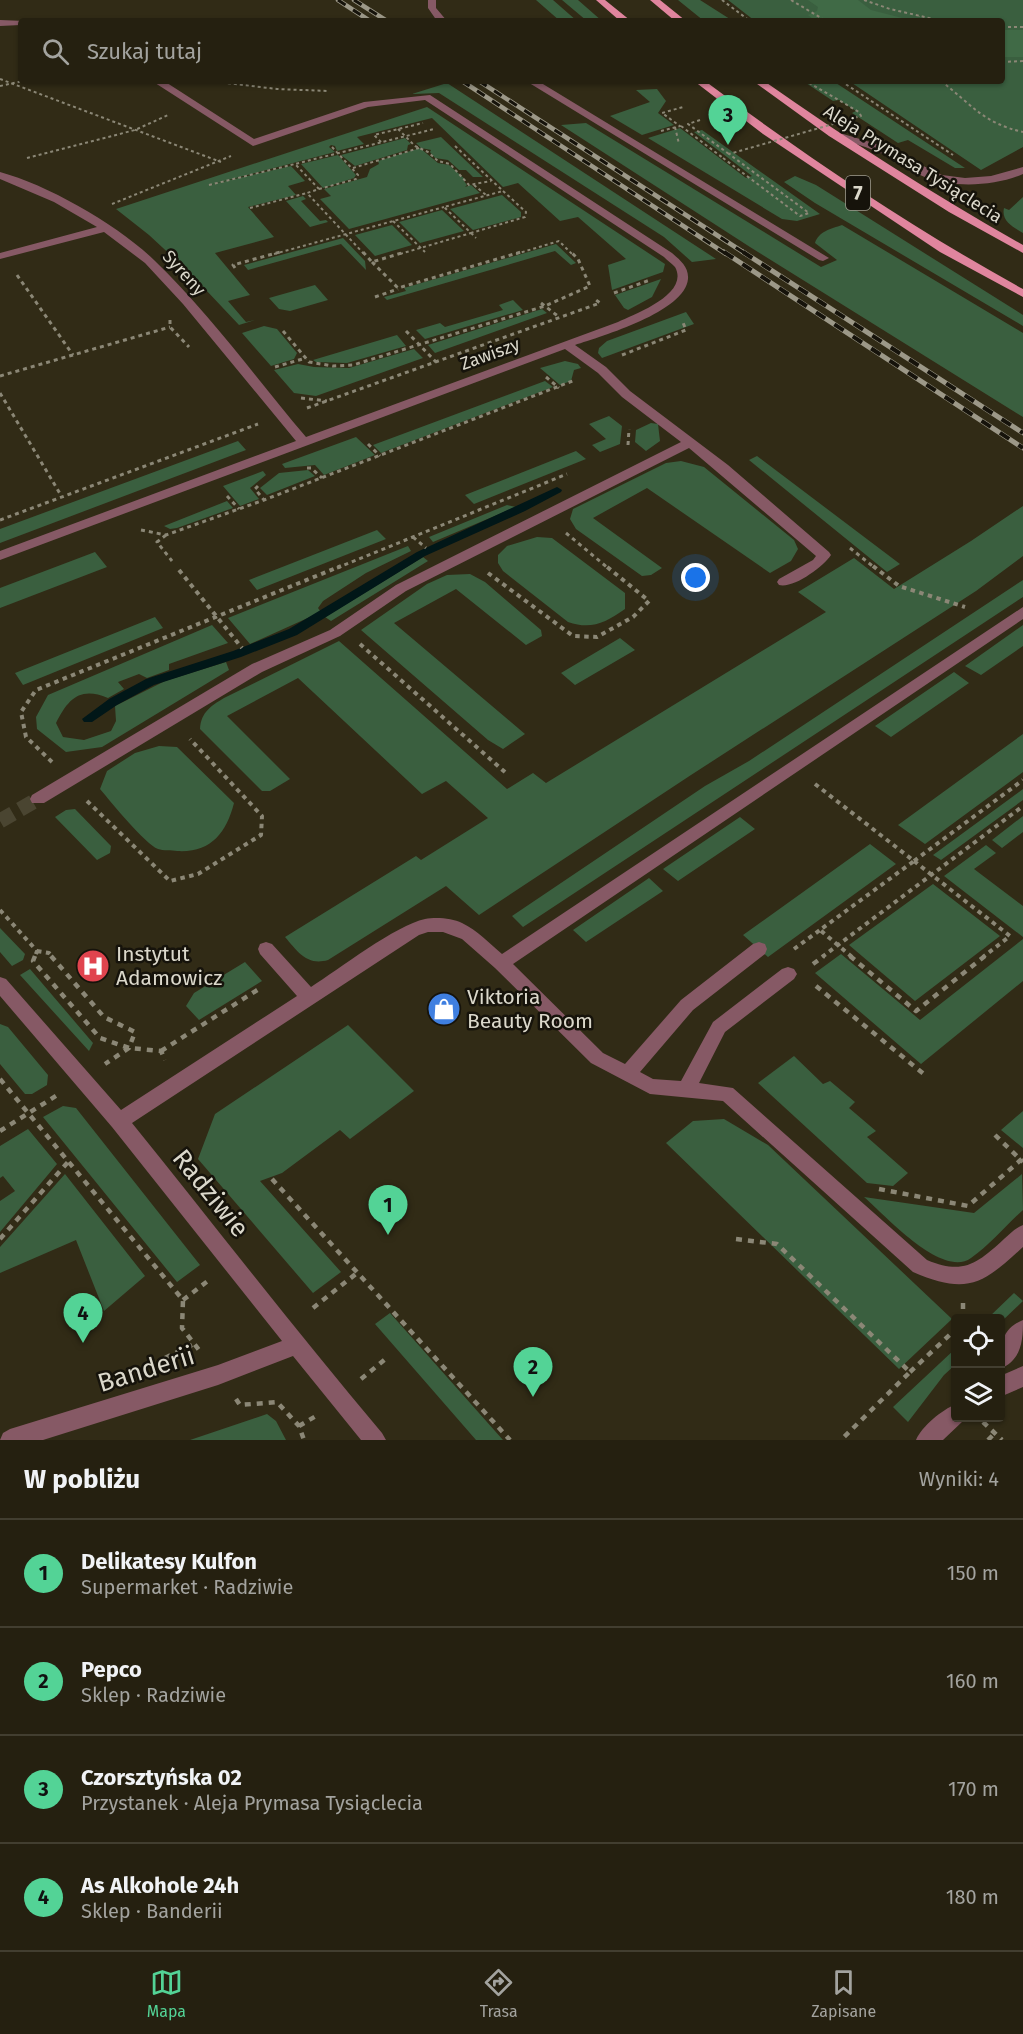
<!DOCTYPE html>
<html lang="pl">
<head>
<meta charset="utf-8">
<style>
	:root { --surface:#252010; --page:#2d2819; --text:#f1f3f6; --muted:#a3a39f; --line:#423e30; --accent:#53d396 }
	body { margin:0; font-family:"Fira Sans",sans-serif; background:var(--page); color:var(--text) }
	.controls { position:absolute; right:18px; bottom:18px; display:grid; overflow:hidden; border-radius:6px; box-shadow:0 2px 4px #0004 }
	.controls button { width:54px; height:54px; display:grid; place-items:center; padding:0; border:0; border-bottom:2px solid var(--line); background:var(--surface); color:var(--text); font:30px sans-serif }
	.you { position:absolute; left:696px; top:578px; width:21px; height:21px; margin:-15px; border:4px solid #fff; border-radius:50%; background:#1a73e8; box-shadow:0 0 0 9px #1a73e833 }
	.badge { display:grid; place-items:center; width:39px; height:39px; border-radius:50%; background:var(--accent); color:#111; font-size:20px; font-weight:700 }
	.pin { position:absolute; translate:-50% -50px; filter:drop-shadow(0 2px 3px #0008) }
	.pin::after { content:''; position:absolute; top:32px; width:21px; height:18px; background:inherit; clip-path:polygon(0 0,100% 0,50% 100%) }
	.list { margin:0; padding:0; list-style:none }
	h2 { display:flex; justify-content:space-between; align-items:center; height:78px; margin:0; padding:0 24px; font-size:26px }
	h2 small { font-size:20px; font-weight:400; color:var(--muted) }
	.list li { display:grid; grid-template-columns:39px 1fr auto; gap:18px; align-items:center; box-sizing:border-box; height:108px; padding:0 24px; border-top:2px solid var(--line) }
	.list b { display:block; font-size:22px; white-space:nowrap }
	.list p { margin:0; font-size:20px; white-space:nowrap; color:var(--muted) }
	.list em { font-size:20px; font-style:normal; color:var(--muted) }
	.icon { flex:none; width:33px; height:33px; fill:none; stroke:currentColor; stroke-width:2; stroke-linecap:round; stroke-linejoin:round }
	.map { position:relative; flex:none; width:1023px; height:1440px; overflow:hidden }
	.search { position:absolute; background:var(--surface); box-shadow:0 2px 4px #0004; left:18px; right:18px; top:18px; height:66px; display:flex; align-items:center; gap:15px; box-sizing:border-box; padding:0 21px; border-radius:6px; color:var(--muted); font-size:22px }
	.sheet { height:510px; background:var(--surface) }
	nav { display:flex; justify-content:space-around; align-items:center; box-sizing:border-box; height:84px; border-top:2px solid var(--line); background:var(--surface); font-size:16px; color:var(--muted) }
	nav a { display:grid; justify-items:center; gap:3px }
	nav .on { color:var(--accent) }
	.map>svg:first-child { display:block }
	.green { fill:#3a5f3f }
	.forest { fill:#406a46 }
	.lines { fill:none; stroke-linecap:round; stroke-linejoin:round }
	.stream { fill:#011718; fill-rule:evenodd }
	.minor-tunnel { stroke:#4a4531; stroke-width:15; stroke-dasharray:15 8; stroke-linecap:butt }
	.path-far3 { stroke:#8b8776; stroke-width:2; stroke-dasharray:3 3; stroke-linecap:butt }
	.path-far2 { stroke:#8b8776; stroke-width:3; stroke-dasharray:4 4; stroke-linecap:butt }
	.path-far1 { stroke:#8b8776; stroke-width:4; stroke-dasharray:4.5 4.5; stroke-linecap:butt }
	.path { stroke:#8b8776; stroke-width:4.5; stroke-dasharray:6 6; stroke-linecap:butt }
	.minor { fill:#865965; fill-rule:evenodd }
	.major { fill:#e0859e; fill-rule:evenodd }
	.rail-far1-casing { stroke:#9c9888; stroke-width:4.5 }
	.rail-casing { stroke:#9c9888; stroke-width:5 }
	.rail-far1 { stroke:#16130b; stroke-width:3; stroke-dasharray:9; stroke-linecap:butt }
	.rail { stroke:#16130b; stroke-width:4; stroke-dasharray:11; stroke-linecap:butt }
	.path-bridge { stroke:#8b8776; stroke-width:2; stroke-dasharray:3 3; stroke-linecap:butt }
	.labels { text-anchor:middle; stroke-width:5; stroke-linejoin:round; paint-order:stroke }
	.far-street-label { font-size:18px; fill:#dbd8cb; stroke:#16130b }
	.shield { fill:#16130b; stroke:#a09d91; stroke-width:1.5 }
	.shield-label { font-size:20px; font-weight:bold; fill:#dbd8cb }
	.poi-label { font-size:21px; fill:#dbd8cb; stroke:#16130b; text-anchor:start }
	.near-street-label { font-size:26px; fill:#dbd8cb; stroke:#16130b }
</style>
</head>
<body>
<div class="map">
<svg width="1023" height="1440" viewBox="0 0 1023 1440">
	<rect width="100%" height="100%" fill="#312b16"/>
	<!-- green -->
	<path class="green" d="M536 0H553L577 21H560Z
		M562 0H578L602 21H587Z
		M678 0H700L733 21H704Z
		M728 0H1023V147L981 170 849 81H1002V21H755Z
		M803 81H833L965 168H955L908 140 898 143 852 113 856 111 839 100 833 101Z
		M447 83 716 259 692 262 664 237 439 93 412 94Z
		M657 89 666 101 658 113 674 125 642 135 610 116 650 102 636 90Z
		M427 107 665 264 663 272 612 290 608 265 626 259 578 217 560 221 518 183 503 187 432 118 357 137 364 144 337 151 335 146 331 145 329 147 335 152 209 185 291 166 305 181 288 186 296 195 248 207 274 237 215 253 250 295 228 301 246 322 255 320 239 325 189 272 149 235 116 209Z
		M586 123 821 267 837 260 815 243C819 231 831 229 842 225L1023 333V417L750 247 561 125Z
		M680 128 746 178 752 176 694 132 702 130 820 214 797 221 782 219 648 138Z
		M441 137 483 177H473L466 170H459L448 160 435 158 430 152 431 150 421 148 416 143Z
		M405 138 411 144 408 145 407 150 355 166 341 155Z
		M420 148 438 163 449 165 466 180 464 181 467 185 465 187 471 185 480 193 349 229 320 199 331 196 324 189 367 177 370 169 379 164 378 161Z
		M338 155 356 175 354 178 323 188 301 164Z
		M795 176 816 185 1023 315V326L815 203 784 182Z
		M502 195 521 212V217L473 230 450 209Z
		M303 196 306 199 301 201 320 221 326 220 328 222 310 227 286 201Z
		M1023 197V233C1013 227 1001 221 1004 208L1009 210Z
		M442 210 464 231 420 243 399 222Z
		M392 225 412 245 375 256 355 235Z
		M343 238 365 261 366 270 341 244 248 270 244 265Z
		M556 244 576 263 571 265 555 251 387 300 384 297 406 291 404 288Z
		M661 279 652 297 628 310 624 308 615 295Z
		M315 285 328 300 290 311 279 309 269 298Z
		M513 300 523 310 425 339 416 330 440 323 445 327 503 310 499 305Z
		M542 309 547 313 435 353 428 345Z
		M686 312 694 324 602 358 598 353 599 348 607 341Z
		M264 326 277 329 297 353 294 359 271 366 242 333Z
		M397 335 406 346 347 363 316 362 313 360Z
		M414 349 423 358 316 396 294 393 274 370 298 364 314 367 349 368Z
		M565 361 578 364 581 368 574 370 571 381 560 385 540 368Z
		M545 381 553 387 381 453 373 445Z
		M609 416 622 426 620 444 600 452 592 445 606 439 589 424Z
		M651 423 658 424 660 441 646 451 635 442 636 430Z
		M356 437 375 455 324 475 315 465 285 468 282 464Z
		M238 441 246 450 0 543V529Z
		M576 451 586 459 474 504 465 495Z
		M757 456 900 564 887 572 749 460Z
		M681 461 704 467 794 540 798 549 791 561 770 573 647 488 593 518 662 568 651 575 642 576 576 529 570 519 573 509 666 463Z
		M308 470 315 476 267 495 260 488 279 473Z
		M263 471 266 475 250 488 259 499 240 506 223 486Z
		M227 501 233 508 177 528 170 529 164 526Z
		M507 505 516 507 433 542 429 537Z
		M1023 506V556L976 591 691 775 479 915 446 886 328 960C307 966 298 952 285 937L416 856 421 860 488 818 446 781 422 794 298 678 227 716 290 779 270 791H262L200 729C201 712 211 706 224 698L339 641 507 789 533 773 546 783 826 612 798 592 854 558 894 589 971 541Z
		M377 530 386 539 257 590 249 580Z
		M537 537 552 538 625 593V609C605 623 591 630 568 622L503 571 498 563V555L507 546Z
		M408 546 411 551 366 573 323 601 318 608 321 612 250 644 228 618Z
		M95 552 107 567 0 608V588Z
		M423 557 428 561 331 621 325 617Z
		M470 574 485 582 541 630 542 636 526 645 456 589 394 623 525 734 503 749 488 740 361 630 427 584 447 575Z
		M1023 580V597L523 927 512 916 705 786 749 761Z
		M155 617 163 628 23 685 15 673Z
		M212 625 228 643 169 664V670L147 678 139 674 118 682 124 689 108 698C80 686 68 699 56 723L63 737 84 740 111 731 116 721 115 706 165 681 226 662 229 670 102 747 66 752 37 729 36 717 48 695Z
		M1023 625V646L981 675 965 666Z
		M620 638 635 650 575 685 561 673Z
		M954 672 969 683 891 737 875 726Z
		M1023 734V772L925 844 898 825Z
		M159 746 177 747 234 803C226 834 210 853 177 851 172 850 163 851 158 849 145 844 111 802 100 789L107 771 135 753Z
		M1023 789V800L941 860 933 855Z
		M75 809 111 846 110 853 97 860 55 817 66 810Z
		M1023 816V832L1002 848 992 840Z
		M740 817 755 829 678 881 663 869Z
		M870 844 896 864 768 957 743 935Z
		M986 845 996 853 974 869 1023 906V937L944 876Z
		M649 878 663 891 586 942 573 930Z
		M933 884 1000 936 915 1001 849 945Z
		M0 928 25 954 23 960 12 966 0 952Z
		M1023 939V981L921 1064 815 973 841 954 920 1020Z
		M245 962 262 981 199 1020 186 1006 194 993Z
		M30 969 93 1043 89 1051 20 975Z
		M0 1024 8 1027 48 1075 47 1085 32 1094H25L0 1064Z
		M348 1025 414 1091 350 1139 340 1130 282 1173 260 1181 341 1272 313 1293 198 1159 215 1114Z
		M794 1056 823 1084 830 1081 855 1102 849 1108 876 1131 867 1137 908 1173 893 1186 867 1183 758 1083Z
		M63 1106 76 1108 200 1265 177 1282 43 1117Z
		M1023 1111V1148L1001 1130Z
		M724 1119 768 1145 952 1319 899 1369 666 1143 693 1121Z
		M28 1129 57 1164 0 1232V1201L15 1191 3 1176 0 1178V1146Z
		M65 1174 145 1276 104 1311 76 1240 0 1273V1247Z
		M1022 1174 1023 1210C1006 1225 990 1245 971 1258 942 1279 885 1215 864 1197L974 1213Z
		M1014 1293 1023 1301 1001 1322 1000 1318H988Z
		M390 1313 503 1440H476L375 1324Z
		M955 1349V1365L944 1375 908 1422 893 1407Z
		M267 1414 276 1421 286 1440H190Z"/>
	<!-- forest -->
	<path class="forest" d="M808 0H858L871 10 914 21H815L808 15 817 11 818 7Z
		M1002 30H1023V57H1002Z"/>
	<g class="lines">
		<!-- stream -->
		<path class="stream" d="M557 487 562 490 561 492 525 511 425 556 297 635 241 657 154 685 117 705 92 722H84L82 719 109 699 146 679 233 651 289 629 417 552Z"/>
		<!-- minor-tunnel -->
		<path class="minor-tunnel" d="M0 821 38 799"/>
		<!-- path-far3 -->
		<path class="path-far3" d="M722 0 750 21
			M791 0 826 21
			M864 0 890 9 942 21
			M915 21 919 16
			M1002 27H1023
			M1002 62 1023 61
			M0 79 221 162
			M210 81 277 89 328 91
			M841 81 953 155
			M941 81C972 105 983 123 1023 132
			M0 86 23 81
			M700 120 688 124 729 154
			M681 126 723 158
			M675 127 679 144
			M398 129 415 146 428 152 438 161 450 164 469 185 491 181
			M661 131 680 126 662 113 683 107
			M381 142 374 135 423 123
			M455 146 503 191
			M27 158 135 130 168 115
			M353 168 419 148
			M209 185 295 164
			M474 185 486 195
			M319 189 356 179 358 175 332 147
			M503 191 526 212 525 217 471 233 444 207Z
			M112 204 231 156
			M250 208 307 193
			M393 221 425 252
			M471 233 476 238
			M274 254 444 207
			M364 254 307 193 319 189 295 164 434 129
			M400 254 471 233
			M516 254 559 241 572 254"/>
		<!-- path-far2 -->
		<path class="path-far2" d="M363 252 372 262 405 252
			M372 262 398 288 521 252
			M235 268 233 265 280 252
			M17 275 73 355
			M614 293 650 280
			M375 297 398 289
			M541 303 559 317
			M170 320V327L189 347
			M283 331 309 362 333 366 353 365 545 306 590 286 578 259 571 252
			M406 331 436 362
			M622 355 686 330 682 320
			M275 367 306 358
			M0 376 170 327
			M546 377 559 388
			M0 393 62 497
			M301 398 327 401
			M307 408 600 303 596 300 599 298
			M368 444 380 456
			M628 445 629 429
			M307 468H311L322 478
			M258 486 255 489 264 500
			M227 496 239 509
			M0 520 258 424
			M141 530 166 535 264 500 575 380
			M566 533 608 568
			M166 535 157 542 172 561
			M413 537 426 548
			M850 548 875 568
			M337 568 567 474"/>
		<!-- path-far1 -->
		<path class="path-far1" d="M873 566 899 586 965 607
			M179 570 242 648
			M488 573 573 636 597 637 633 617 649 601 606 566
			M360 644 506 773
			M52 762 26 737 21 712 36 690 341 566
			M815 784 914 861
			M87 801 170 881 198 874 261 835 262 816 190 739
			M914 861 1010 936 983 957
			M914 861 1023 780
			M0 910 37 951 35 957
			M794 949 820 930
			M37 951 49 953 53 957
			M822 957 1023 806
			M852 957 820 930 914 861"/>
		<!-- path -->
		<path class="path" d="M35 956 33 961 100 1038 129 1048 161 1051 165 1060
			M51 956 104 1017 135 1032 129 1048 105 1064
			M850 956 916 1011 985 956
			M813 964 824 956
			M816 986 925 1075
			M161 1051 262 987
			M0 1079 183 1300 182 1328 199 1350
			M0 1131 59 1094
			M995 1135 1023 1162
			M272 1179 510 1440
			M879 1189 968 1206 1023 1158
			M0 1239 69 1161
			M736 1239 777 1244 910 1372 841 1440
			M183 1300 209 1280
			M963 1303V1318
			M313 1308 357 1273
			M165 1358 194 1344
			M910 1372 956 1329
			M361 1379 388 1357
			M236 1399 240 1405 277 1402 299 1426 304 1440
			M983 1422 1002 1440
			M299 1426 316 1416
			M988 1440 995 1433"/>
		<!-- minor -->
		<path class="minor" d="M428 0H436V8L447 21H437L428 8Z
			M49 18H59L64 21H44Z
			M0 20 25 21H21V25L0 26Z
			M152 81H164L254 139 364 102 430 95 672 253C680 260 689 267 688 279 685 312 602 336 575 345L606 367 630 391 728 465 829 552 831 555C823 567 793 589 779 585L777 582 779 579 813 560 816 556 689 448 406 591 340 636 262 672 44 803H32L30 799 32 795 252 664 330 630 396 585 681 442 622 397 598 373 565 349 0 560V551L296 441 183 304 145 263 104 232 0 259V253L97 227 54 202 0 179V172C48 185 118 225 154 260 210 314 256 378 306 437L618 322C635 314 690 294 675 267 672 264 667 260 664 257L425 100 368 107 253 146Z
			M526 81H538L829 258 823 261 819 260Z
			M833 131 880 145 942 175 965 178 991 176 1023 167V174C995 186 956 188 927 178 910 171 895 159 878 152 862 145 846 141 829 136L828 134Z
			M1023 607V619L513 964 603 1053 625 1064 681 1000 753 944 759 942 765 944 767 949 765 954 693 1010 640 1072 653 1079 681 1081 713 1022 782 969 788 967 794 969 797 974 794 979 725 1032 699 1083 733 1088 927 1260C963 1275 977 1264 1004 1239 1010 1234 1015 1228 1023 1225V1247C982 1285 967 1295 913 1272L723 1101 650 1094 591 1063 495 968 462 939 443 932H428L419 935 132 1123C215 1226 296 1331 382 1433L386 1440H361L293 1356 218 1385 43 1440H0L3 1433 10 1429 218 1365 282 1341 112 1127 0 996V977L6 979 121 1110 297 996 260 954 258 949 260 944 266 942 272 944 311 987C339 969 396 925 425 919 436 917 452 918 462 923 477 930 489 943 502 954Z
			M1023 1320C1023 1340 1022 1360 1000 1369 1000 1348 1000 1329 1023 1320Z
			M1023 1366V1387L1000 1397V1376Z
			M956 1404V1418H965L963 1421 943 1440H916C922 1426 942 1410 956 1404Z"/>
		<!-- major -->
		<path class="major" d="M596 0H605L631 21H620Z
			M650 0H660L686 21H675Z
			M694 81H705C807 157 912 228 1023 289V297L940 252 763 134Z
			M753 81H764C848 140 934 195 1023 245V253L949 212 829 136Z"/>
		<!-- rail-far1 casing -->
		<g class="rail-far1-casing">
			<path id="rail-far1" d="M338 0 370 21
				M354 0 387 21
				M462 81 726 254
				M479 81 746 254"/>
		</g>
		<!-- rail casing -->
		<g class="rail-casing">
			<path id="rail" d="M724 252 1023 448
				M743 252 1023 433"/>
		</g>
		<!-- rail-far1 -->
		<use href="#rail-far1" class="rail-far1"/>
		<!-- rail -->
		<use href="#rail" class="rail"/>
		<!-- path-bridge -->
		<path class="path-bridge" d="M723 158 800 216 809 213 729 154 861 116 859 112 806 81"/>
	</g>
	<!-- icons -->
	<defs>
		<g id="hospital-disc" transform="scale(1.725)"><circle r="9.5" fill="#e0444e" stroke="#16130b"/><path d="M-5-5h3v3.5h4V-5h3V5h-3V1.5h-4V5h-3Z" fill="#fff"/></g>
		<g id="shop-disc" transform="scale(1.725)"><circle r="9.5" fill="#3f7fe0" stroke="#16130b"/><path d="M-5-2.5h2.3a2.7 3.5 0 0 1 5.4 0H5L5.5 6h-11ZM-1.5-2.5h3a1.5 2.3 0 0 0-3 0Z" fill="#fff"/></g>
	</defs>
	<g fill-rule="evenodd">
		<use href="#hospital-disc" x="93" y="966"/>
		<use href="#shop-disc" x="444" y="1009"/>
	</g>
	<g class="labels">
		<!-- far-street labels -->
		<g class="far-street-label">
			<text transform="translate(913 164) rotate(32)" y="6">Aleja Prymasa Tysiąclecia</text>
			<text transform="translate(184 273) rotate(48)" y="6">Syreny</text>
			<text transform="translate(490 354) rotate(-20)" y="6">Zawiszy</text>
		</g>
		<!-- shield labels -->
		<rect class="shield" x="846" y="176" width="24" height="34" rx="4.5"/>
		<g class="shield-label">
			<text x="858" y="200">7</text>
		</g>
		<!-- poi labels -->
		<g class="poi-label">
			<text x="116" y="961">Instytut<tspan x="116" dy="24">Adamowicz</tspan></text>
			<text x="467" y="1004">Viktoria<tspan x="467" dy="24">Beauty Room</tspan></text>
		</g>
		<!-- near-street labels -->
		<g class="near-street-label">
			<text transform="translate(211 1193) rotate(51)" y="9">Radziwie</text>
			<text transform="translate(146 1369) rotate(-17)" y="9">Banderii</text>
		</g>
	</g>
</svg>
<div class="controls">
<button><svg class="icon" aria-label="locate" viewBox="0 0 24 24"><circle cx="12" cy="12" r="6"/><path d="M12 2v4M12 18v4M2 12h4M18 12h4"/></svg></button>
<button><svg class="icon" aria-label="layers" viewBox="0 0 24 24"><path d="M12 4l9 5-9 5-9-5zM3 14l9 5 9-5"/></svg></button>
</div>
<div class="you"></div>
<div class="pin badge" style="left:388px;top:1235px">1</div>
<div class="pin badge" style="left:533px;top:1397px">2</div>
<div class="pin badge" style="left:728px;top:145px">3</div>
<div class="pin badge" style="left:83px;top:1343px">4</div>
<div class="search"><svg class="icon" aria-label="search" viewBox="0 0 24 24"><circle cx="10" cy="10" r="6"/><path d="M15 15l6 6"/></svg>Szukaj tutaj</div>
</div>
<section class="sheet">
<h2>W pobliżu<small>Wyniki: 4</small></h2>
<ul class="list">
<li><span class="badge">1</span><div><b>Delikatesy Kulfon</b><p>Supermarket · Radziwie</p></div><em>150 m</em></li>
<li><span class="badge">2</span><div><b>Pepco</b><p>Sklep · Radziwie</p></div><em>160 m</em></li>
<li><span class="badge">3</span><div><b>Czorsztyńska 02</b><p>Przystanek · Aleja Prymasa Tysiąclecia</p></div><em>170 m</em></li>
<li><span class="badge">4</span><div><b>As Alkohole 24h</b><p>Sklep · Banderii</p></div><em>180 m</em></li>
</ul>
</section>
<nav>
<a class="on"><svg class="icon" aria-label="map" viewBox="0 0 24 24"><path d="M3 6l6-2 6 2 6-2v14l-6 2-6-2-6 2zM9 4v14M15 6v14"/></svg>Mapa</a>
<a><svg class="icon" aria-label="directions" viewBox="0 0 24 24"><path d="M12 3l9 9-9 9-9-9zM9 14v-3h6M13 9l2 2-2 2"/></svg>Trasa</a>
<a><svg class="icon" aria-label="saved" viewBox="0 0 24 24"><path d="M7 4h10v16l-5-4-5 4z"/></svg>Zapisane</a>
</nav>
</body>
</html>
